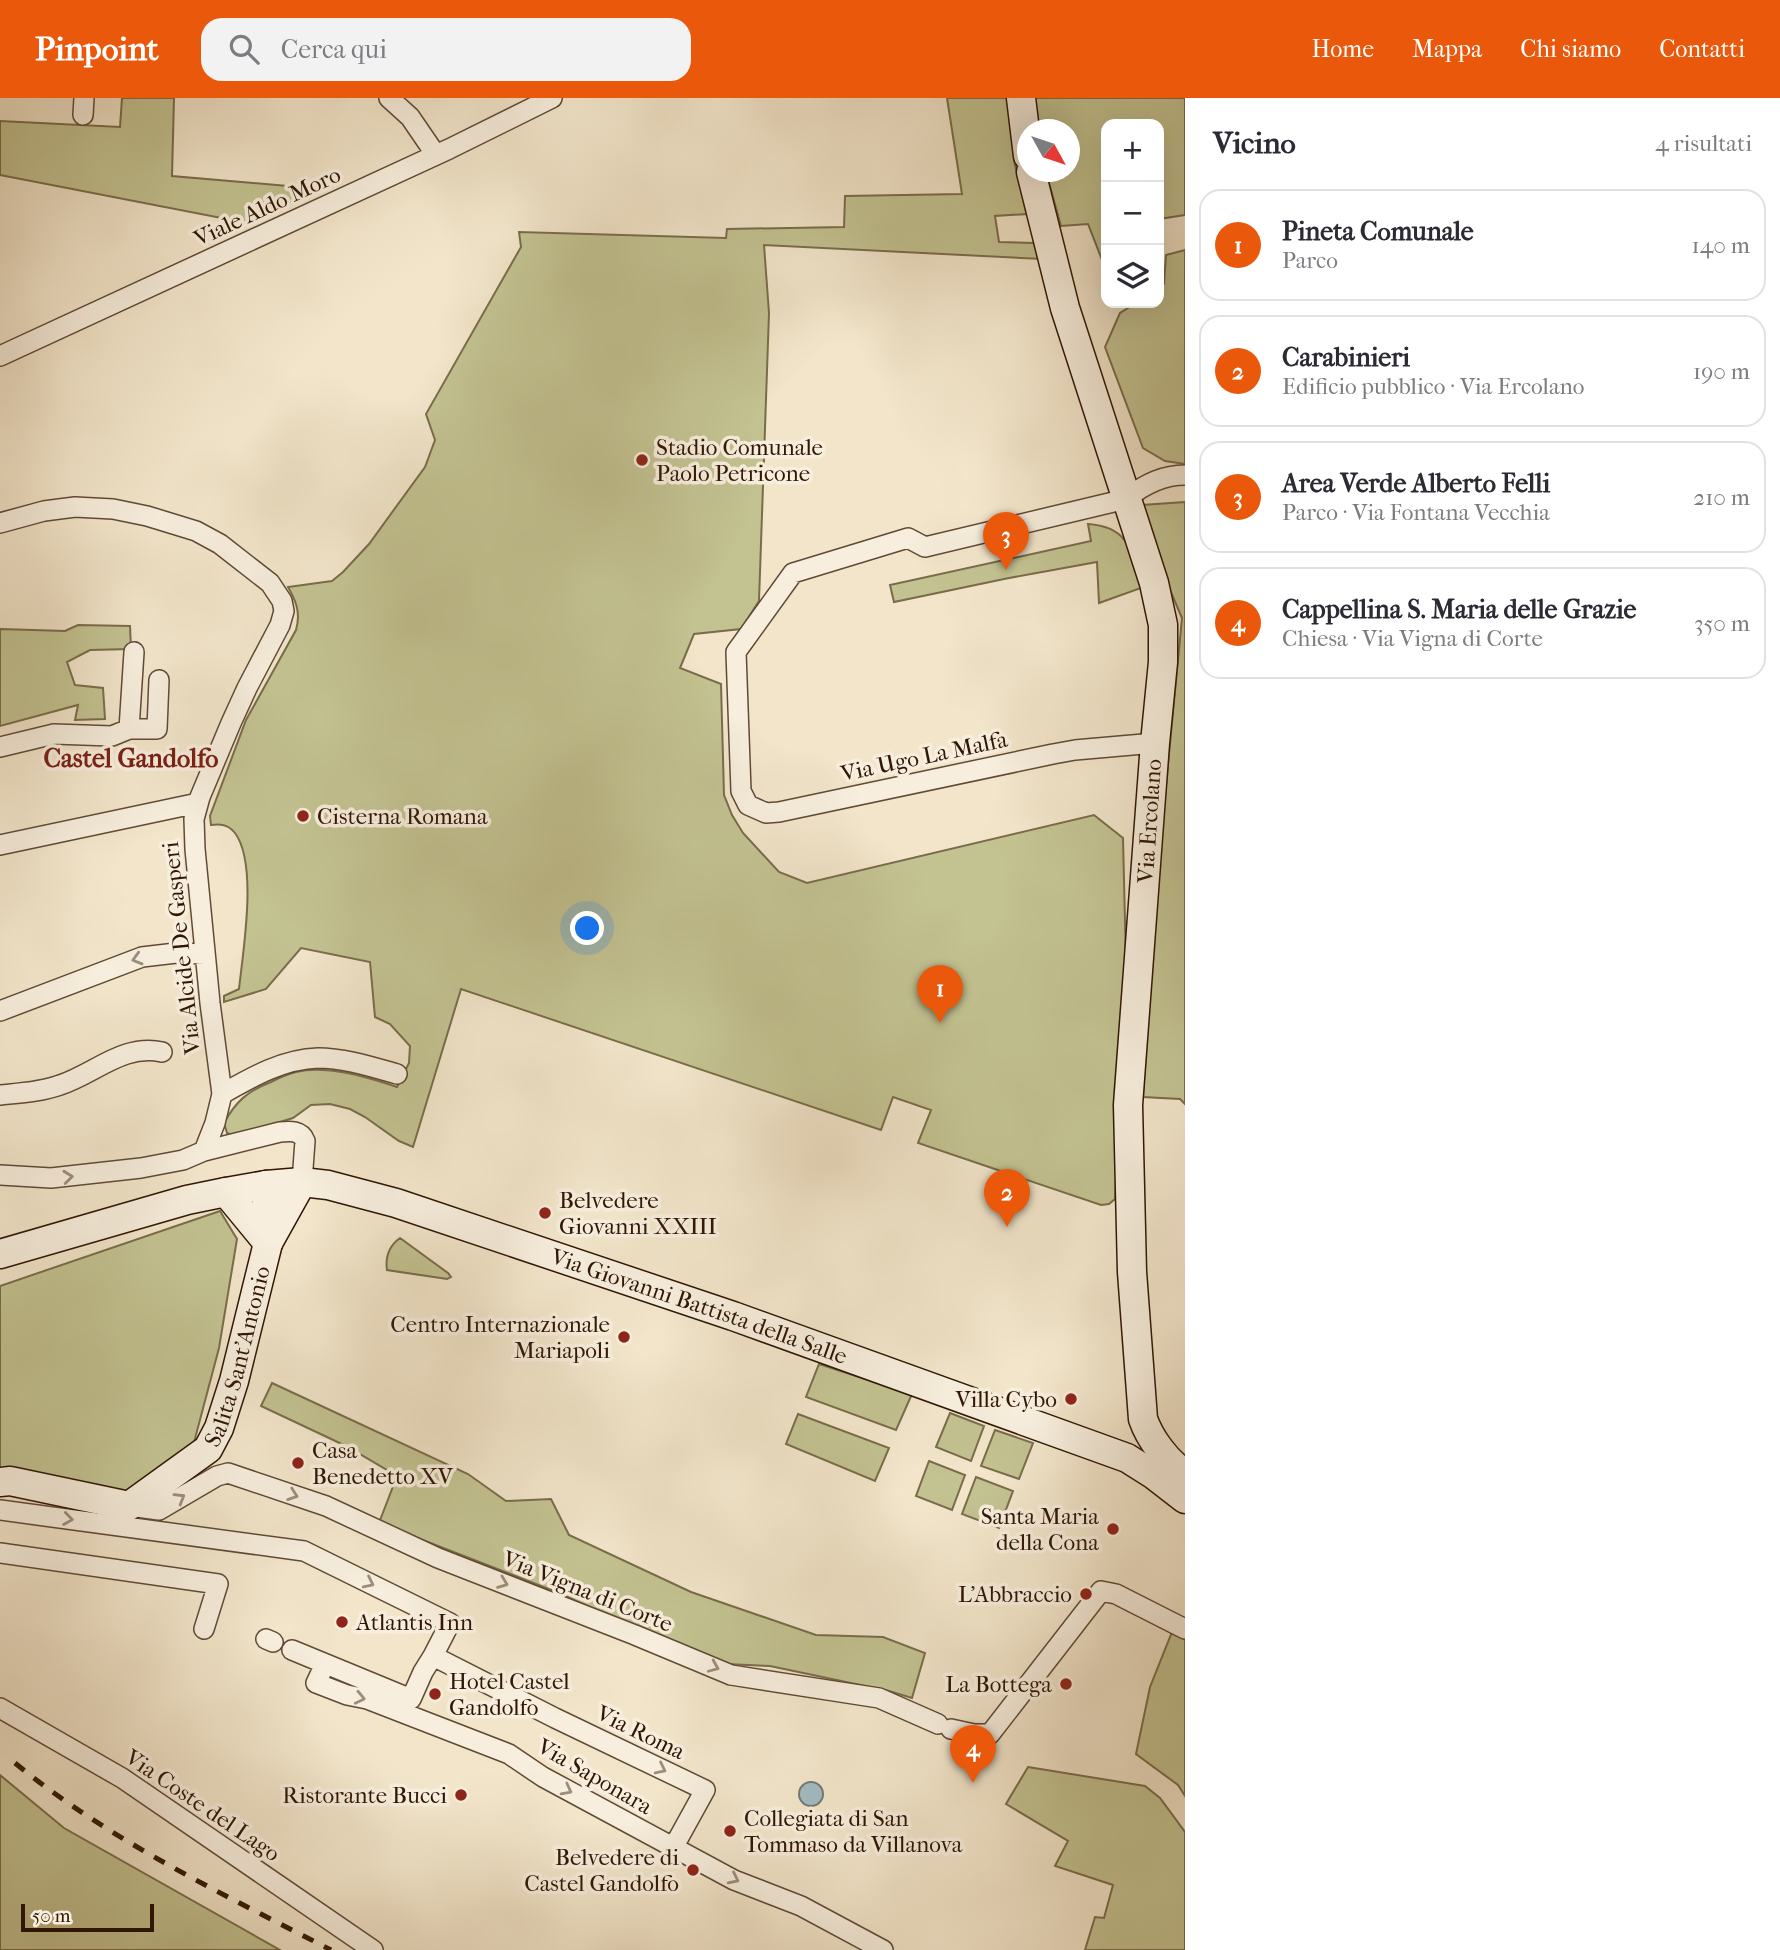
<!DOCTYPE html>
<html lang="it">
<head>
<meta charset="utf-8">
<style>
	:root { --surface:#fff; --page:#f2f2f3; --text:#2b2b33; --muted:#7c7c81; --line:#e1e1e2; --accent:#ea580c }
	body { margin:0; font-family:"IM FELL French Canon",serif; background:var(--page); color:var(--text) }
	.controls { position:absolute; right:21px; top:21px; display:grid; overflow:hidden; border-radius:14px; box-shadow:0 7px 28px #0002 }
	.controls button { width:63px; height:63px; display:grid; place-items:center; padding:0; border:0; border-bottom:2px solid var(--line); background:var(--surface); color:var(--text); font:35px sans-serif }
	.compass { position:absolute; left:1017px; top:21px; width:63px; height:63px; border-radius:50%; background:var(--surface); box-shadow:0 7px 28px #0002; rotate:130deg }
	.scale { position:absolute; left:21px; bottom:18px; width:133px; box-sizing:border-box; padding-left:7px; border:4px solid #301604; border-top:0; font-size:19px; line-height:24px; white-space:nowrap; color:#301604; -webkit-text-stroke:5px #f7eedd; paint-order:stroke }
	.you { position:absolute; left:588px; top:831px; width:24px; height:24px; margin:-18px; border:5px solid #fff; border-radius:50%; background:#1a73e8; box-shadow:0 0 0 10px #1a73e833 }
	.badge { display:grid; place-items:center; width:46px; height:46px; border-radius:50%; background:var(--accent); color:#fff; font-size:23px; font-weight:700 }
	.pin { position:absolute; translate:-50% -58px; filter:drop-shadow(0 2px 4px #0008) }
	.pin::after { content:''; position:absolute; top:37px; width:24px; height:21px; background:inherit; clip-path:polygon(0 0,100% 0,50% 100%) }
	.list { margin:0; padding:0; list-style:none }
	h2 { display:flex; justify-content:space-between; align-items:center; height:91px; margin:0; padding:0 28px; font-size:30px }
	h2 small { font-size:23px; font-weight:400; color:var(--muted) }
	.list li { display:grid; grid-template-columns:46px 1fr auto; gap:21px; align-items:center; box-sizing:border-box; height:112px; margin:0 14px 14px; padding:0 14px; border:2px solid var(--line); border-radius:21px }
	.list b { display:block; font-size:26px; white-space:nowrap }
	.list p { margin:0; font-size:23px; white-space:nowrap; color:var(--muted) }
	.list em { font-size:23px; font-style:normal; color:var(--muted) }
	.icon { flex:none; width:38px; height:38px; fill:none; stroke:currentColor; stroke-width:2; stroke-linecap:round; stroke-linejoin:round }
	.map { position:relative; flex:none; width:1185px; height:1852px; overflow:hidden }
	header { display:flex; align-items:center; gap:42px; box-sizing:border-box; height:98px; padding:0 35px; background:var(--accent); color:#fff }
	header strong { font-size:33px }
	nav { display:flex; gap:38px; margin-inline-start:auto; font-size:24px }
	.search { width:490px; height:63px; background:var(--page); display:flex; align-items:center; gap:18px; box-sizing:border-box; padding:0 24px; border-radius:21px; color:var(--muted); font-size:26px }
	main { display:flex }
	aside { flex:1; background:var(--surface) }
	.map>svg:first-child { display:block }
	.green { fill:#c3c291; stroke:#7a6c4a; stroke-width:2 }
	.water { fill:#a2bcc2; stroke:#747a76; stroke-width:2 }
	.lines { fill:none; stroke-linecap:round; stroke-linejoin:round }
	.street-casing { stroke:#604a36; stroke-width:22 }
	.secondary-casing { stroke:#301604; stroke-width:31 }
	.street { stroke:#f7eedd; stroke-width:19 }
	.secondary { stroke:#f7eedd; stroke-width:28 }
	.rail { stroke:#301604; stroke-width:5; stroke-dasharray:12 12; stroke-linecap:butt }
	.oneway { stroke:#9d8d7b }
	.poi-dot { fill:#8f2418; stroke:#f7eedd; stroke-width:2.5 }
	.labels { text-anchor:middle; stroke-width:7; stroke-linejoin:round; paint-order:stroke }
	.street-label { font-size:23px; fill:#301604; stroke:#f7eedd }
	.poi-label { font-size:23px; fill:#301604; stroke:#f7eedd; text-anchor:start }
	.quarter-label { font-size:26px; font-weight:bold; fill:#7a1f14; stroke:#f7eedd }
</style>
</head>
<body>
<header>
<strong>Pinpoint</strong>
<div class="search"><svg class="icon" aria-label="search" viewBox="0 0 24 24"><circle cx="10" cy="10" r="6"/><path d="M15 15l6 6"/></svg>Cerca qui</div>
<nav><a>Home</a><a>Mappa</a><a>Chi siamo</a><a>Contatti</a></nav>
</header>
<main>
<div class="map">
<svg width="1185" height="1852" viewBox="0 0 1185 1852">
	<rect width="100%" height="100%" fill="#f2e5ca"/>
	<filter id="stains"><feTurbulence type="fractalNoise" baseFrequency=".00286" numOctaves="4"/><feColorMatrix values="0 0 0 0 .2 0 0 0 0 .09 0 0 0 0 .02 0 0 0 .5 -.17"/></filter>
	<radialGradient id="worn" r=".72"><stop offset=".6" stop-color="#630" stop-opacity="0"/><stop offset="1" stop-color="#630" stop-opacity=".3"/></radialGradient>
	<!-- green -->
	<path class="green" d="M122 0H174L172 78 299 89 303 98 247 125 0 77V23L120 29Z
		M947 0H1007L1009 6 1015 67 1028 116 995 118 999 144 1034 145 1042 161 764 147 769 215 759 503 741 531 694 536 680 570 721 586 724 697 732 717 743 735 779 774 807 785 1094 717 1123 740 1126 866 1115 1101 1109 1106 1101 1107 918 1045 931 1012 893 999 881 1032 461 891 413 1049 399 1043 365 1019 350 1011 330 1006 311 1007 293 1020 234 1038 227 1035 224 1025C236 1003 248 993 271 984 279 980 288 976 296 974 327 966 369 980 397 989L409 965 410 948 390 926 375 919 370 864 301 850 266 891 224 904V898L239 891C243 853 258 766 235 735 228 726 220 726 211 727L210 718 246 622 296 532C301 515 296 503 288 489L332 483 343 474 369 446 425 369 435 342 426 316 521 149 519 134 726 140 727 131 844 129 845 98 962 96Z
		M1035 0H1185V117L1159 121V26H1106V172L1088 126 1061 128 1046 74H1070V32L1039 31Z
		M1185 152V366L1165 363 1143 350 1105 249 1120 215 1136 205H1159V189L1164 186 1166 157Z
		M1185 404V1006L1180 1001 1143 999 1155 803 1182 520 1161 471 1142 407Z
		M1088 426C1132 429 1131 456 1141 490L1099 505 1097 464 1009 480 894 504 890 487 1091 443Z
		M78 527 130 528 131 551 90 552 67 564 75 587 103 590 105 621 75 622 78 607 0 628V531L65 533Z
		M220 1113 237 1141 219 1250 192 1352 125 1400 0 1375V1188Z
		M400 1140 448 1175 451 1179 447 1181 387 1172C385 1158 389 1148 400 1140Z
		M819 1266 912 1296 896 1332 806 1299Z
		M272 1285 468 1376 506 1403 551 1401 569 1437 691 1494 816 1537 883 1539 925 1555 912 1600 889 1593 770 1568 726 1566 619 1523 559 1495 379 1425 397 1378 346 1348 261 1308Z
		M950 1315 984 1328 971 1363 936 1349Z
		M798 1316 889 1350 875 1383 786 1346Z
		M995 1332 1033 1345 1019 1381 981 1368Z
		M929 1363 965 1377 952 1412 916 1398Z
		M976 1379 1013 1393 999 1430 962 1416Z
		M1172 1534 1185 1541V1698L1178 1687 1136 1656 1150 1589Z
		M1028 1669 1145 1688 1160 1700 1185 1734V1852H1085L1095 1819 1104 1820 1113 1787 1055 1768 1068 1743 1006 1706Z
		M0 1677 64 1730 280 1852H0Z"/>
	<!-- water -->
	<path class="water" d="M799 1696a12 12 0 1 1 24 0a12 12 0 1 1-24 0Z"/>
	<g class="lines">
		<!-- street casing -->
		<g class="street-casing">
			<path id="street" d="M389 0 410 19 436 57
				M83 17 84 0
				M0 258 449 51 552 0
				M0 425 44 413 75 409 113 411 147 418 196 433 220 446 270 485 282 503 284 513 280 527 247 590 231 625 200 699 194 721 195 751 210 905 222 996 215 1025 204 1053
				M129 631 134 554
				M1155 645 1075 652 1053 656 779 714 766 715 748 707 741 693 736 554 793 475 908 440 925 449 1126 401C1143 387 1162 377 1185 377
				M0 649 54 636 112 638 129 631H157L159 582
				M0 747 198 705
				M0 913 142 859 176 855 205 856
				M222 996C252 979 283 961 318 960 344 960 372 969 397 976
				M0 997C20 995 41 994 60 987 94 976 124 945 162 954
				M0 1077 51 1080 141 1070 183 1062 204 1053 280 1034C290 1033 301 1032 305 1043L302 1084
				M129 1408 159 1412 217 1378 228 1375 326 1408 438 1460 635 1537 731 1577 879 1600 938 1626
				M0 1412 304 1453 450 1525 433 1558 555 1620 705 1692 673 1750
				M0 1455 218 1486 204 1531
				M266 1541 273 1544
				M292 1552 411 1601 423 1574 433 1558
				M325 1566 316 1585 347 1597 367 1601 509 1656 543 1679 734 1782 801 1808 883 1852
				M0 1610 122 1680 373 1852
				M951 1631 974 1636H990L1101 1493 1116 1496 1185 1531"/>
		</g>
		<!-- secondary casing -->
		<g class="secondary-casing">
			<g id="secondary">
				<path d="M1021 0 1028 58"/>
				<path d="M1031 74 1065 210 1154 485 1163 527V564L1155 645 1128 1007 1132 1174 1143 1321C1150 1341 1167 1364 1185 1376"/>
				<path d="M226 1094 268 1145"/>
				<path d="M268 1145 302 1084"/>
				<path id="s1" d="M0 1156 187 1102 226 1094 266 1087 302 1084 328 1087 396 1105 733 1218 1127 1360 1154 1377 1185 1401"/>
				<path id="s2" d="M0 1384 10 1383 129 1408 208 1351 219 1330 234 1283 268 1145 266 1087"/>
			</g>
		</g>
		<!-- street -->
		<use href="#street" class="street"/>
		<!-- secondary -->
		<use href="#secondary" class="secondary"/>
		<!-- rail -->
		<path class="rail" d="M15 1665C110 1743 223 1796 331 1852"/>
	</g>
	<!-- one-way arrows -->
	<defs><path id="oneway-chevron" d="M-2-3.5L2.5 0L-2 3.5" fill="none" stroke-width="1.6" stroke-linecap="round" stroke-linejoin="round" transform="scale(1.75)"/></defs>
	<g class="oneway">
		<use href="#oneway-chevron" transform="translate(137 861) rotate(164)"/>
		<use href="#oneway-chevron" transform="translate(68 1079) rotate(-6)"/>
		<use href="#oneway-chevron" transform="translate(293 1397) rotate(19)"/>
		<use href="#oneway-chevron" transform="translate(180 1400) rotate(-31)"/>
		<use href="#oneway-chevron" transform="translate(68 1421) rotate(8)"/>
		<use href="#oneway-chevron" transform="translate(369 1485) rotate(26)"/>
		<use href="#oneway-chevron" transform="translate(503 1485) rotate(21)"/>
		<use href="#oneway-chevron" transform="translate(714 1569) rotate(23)"/>
		<use href="#oneway-chevron" transform="translate(360 1600) rotate(13)"/>
		<use href="#oneway-chevron" transform="translate(661 1671) rotate(26)"/>
		<use href="#oneway-chevron" transform="translate(567 1692) rotate(28)"/>
		<use href="#oneway-chevron" transform="translate(734 1781) rotate(26)"/>
	</g>
	<!-- markers -->
	<g class="poi-dot">
		<circle cx="642" cy="362" r="7"/>
		<circle cx="303" cy="718" r="7"/>
		<circle cx="545" cy="1115" r="7"/>
		<circle cx="624" cy="1239" r="7"/>
		<circle cx="1071" cy="1301" r="7"/>
		<circle cx="298" cy="1365" r="7"/>
		<circle cx="1113" cy="1431" r="7"/>
		<circle cx="1086" cy="1496" r="7"/>
		<circle cx="342" cy="1524" r="7"/>
		<circle cx="1066" cy="1586" r="7"/>
		<circle cx="435" cy="1596" r="7"/>
		<circle cx="461" cy="1697" r="7"/>
		<circle cx="730" cy="1733" r="7"/>
		<circle cx="693" cy="1772" r="7"/>
	</g>
	<g class="labels">
		<!-- street labels -->
		<g class="street-label">
			<text transform="translate(267 108) rotate(-25)" y="8">Viale Aldo Moro</text>
			<text transform="translate(924 658) rotate(-12)" y="8">Via Ugo La Malfa</text>
			<text transform="translate(1149 723) rotate(-86)" y="8">Via Ercolano</text>
			<text transform="translate(181 850) rotate(-96)" y="8">Via Alcide De Gasperi</text>
			<text dy="8" stroke="none"><textPath href="#s1" startOffset="728">Via Giovanni Battista della Salle</textPath></text>
			<text dy="8" stroke="none"><textPath href="#s2" startOffset="327">Salita Sant'Antonio</textPath></text>
			<text transform="translate(588 1493) rotate(22)" y="8">Via Vigna di Corte</text>
			<text transform="translate(641 1634) rotate(26)" y="8">Via Roma</text>
			<text transform="translate(595 1678) rotate(30)" y="8">Via Saponara</text>
			<text transform="translate(203 1707) rotate(34)" y="8">Via Coste del Lago</text>
		</g>
		<!-- poi labels -->
		<g class="poi-label">
			<text x="656" y="357">Stadio Comunale<tspan x="656" dy="26">Paolo Petricone</tspan></text>
			<text x="317" y="726">Cisterna Romana</text>
			<text x="559" y="1110">Belvedere<tspan x="559" dy="26">Giovanni XXIII</tspan></text>
			<text x="610" y="1234" text-anchor="end">Centro Internazionale<tspan x="610" dy="26">Mariapoli</tspan></text>
			<text x="1057" y="1309" text-anchor="end">Villa Cybo</text>
			<text x="312" y="1360">Casa<tspan x="312" dy="26">Benedetto XV</tspan></text>
			<text x="1099" y="1426" text-anchor="end">Santa Maria<tspan x="1099" dy="26">della Cona</tspan></text>
			<text x="1072" y="1504" text-anchor="end">L’Abbraccio</text>
			<text x="356" y="1532">Atlantis Inn</text>
			<text x="449" y="1591">Hotel Castel<tspan x="449" dy="26">Gandolfo</tspan></text>
			<text x="1052" y="1594" text-anchor="end">La Bottega</text>
			<text x="447" y="1705" text-anchor="end">Ristorante Bucci</text>
			<text x="744" y="1728">Collegiata di San<tspan x="744" dy="26">Tommaso da Villanova</tspan></text>
			<text x="679" y="1767" text-anchor="end">Belvedere di<tspan x="679" dy="26">Castel Gandolfo</tspan></text>
		</g>
		<!-- quarter labels -->
		<g class="quarter-label">
			<text x="131" y="669">Castel Gandolfo</text>
		</g>
	</g>
	<rect width="100%" height="100%" filter="url(#stains)"/>
	<rect width="100%" height="100%" fill="url(#worn)"/>
</svg>
<div class="controls">
<button>+</button>
<button>−</button>
<button><svg class="icon" aria-label="layers" viewBox="0 0 24 24"><path d="M12 4l9 5-9 5-9-5zM3 14l9 5 9-5"/></svg></button>
</div>
<svg class="compass" viewBox="-18 -18 36 36"><path d="M0-13l5 13h-10z" fill="#e53935"/><path d="M0 13l5-13h-10z" fill="#7c7c81"/></svg>
<div class="scale">50 m</div>
<div class="you"></div>
<div class="pin badge" style="left:940px;top:925px">1</div>
<div class="pin badge" style="left:1007px;top:1129px">2</div>
<div class="pin badge" style="left:1006px;top:472px">3</div>
<div class="pin badge" style="left:973px;top:1685px">4</div>
</div>
<aside>
<h2>Vicino<small>4 risultati</small></h2>
<ul class="list">
<li><span class="badge">1</span><div><b>Pineta Comunale</b><p>Parco</p></div><em>140 m</em></li>
<li><span class="badge">2</span><div><b>Carabinieri</b><p>Edificio pubblico · Via Ercolano</p></div><em>190 m</em></li>
<li><span class="badge">3</span><div><b>Area Verde Alberto Felli</b><p>Parco · Via Fontana Vecchia</p></div><em>210 m</em></li>
<li><span class="badge">4</span><div><b>Cappellina S. Maria delle Grazie</b><p>Chiesa · Via Vigna di Corte</p></div><em>350 m</em></li>
</ul>
</aside>
</main>
</body>
</html>
